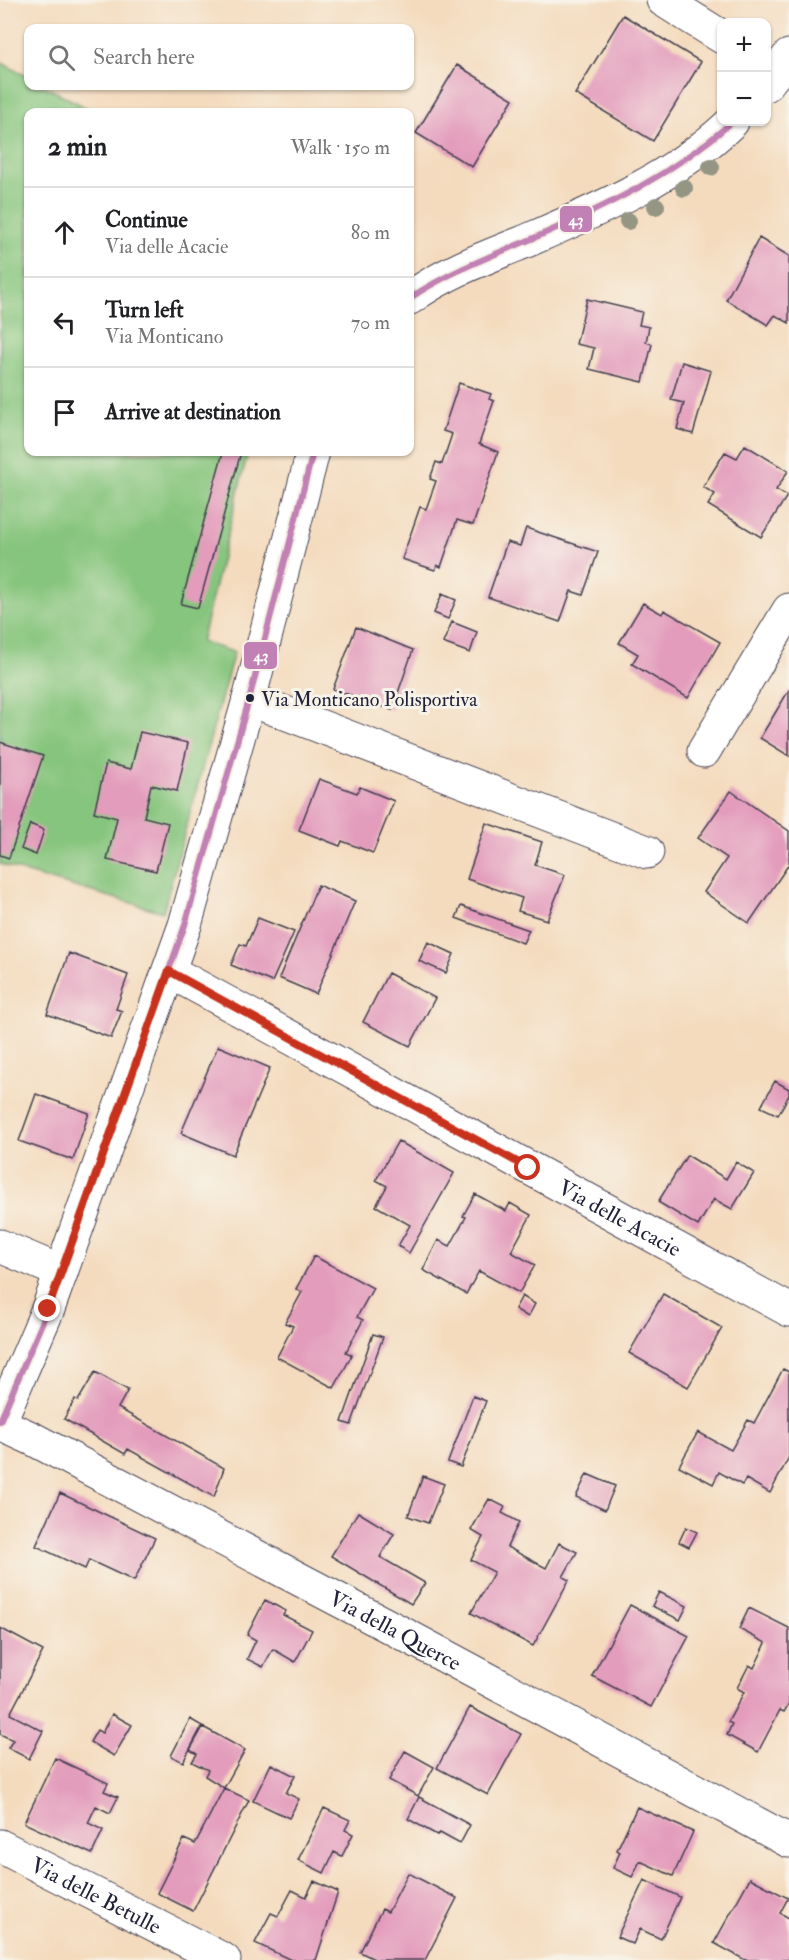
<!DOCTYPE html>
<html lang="en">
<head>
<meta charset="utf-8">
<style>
	:root { --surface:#fff; --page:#f2f2f2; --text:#202124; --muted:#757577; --line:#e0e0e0 }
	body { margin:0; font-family:"IM FELL Double Pica",serif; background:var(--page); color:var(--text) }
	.controls { position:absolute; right:18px; top:18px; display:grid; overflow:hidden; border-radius:12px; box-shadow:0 2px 4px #0004 }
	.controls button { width:54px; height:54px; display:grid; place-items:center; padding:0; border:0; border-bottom:2px solid var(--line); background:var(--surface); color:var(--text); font:30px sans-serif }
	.stop { position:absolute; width:18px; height:18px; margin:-14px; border:4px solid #c8321e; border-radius:50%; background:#fff }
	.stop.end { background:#c8321e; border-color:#fff; box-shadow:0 2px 6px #0008 }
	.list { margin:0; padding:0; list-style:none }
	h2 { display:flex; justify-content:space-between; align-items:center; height:78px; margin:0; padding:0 24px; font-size:26px }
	h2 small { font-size:20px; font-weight:400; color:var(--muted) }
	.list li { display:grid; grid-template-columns:39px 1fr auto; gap:18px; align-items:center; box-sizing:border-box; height:90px; padding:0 24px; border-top:2px solid var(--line) }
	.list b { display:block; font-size:22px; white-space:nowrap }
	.list p { margin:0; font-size:20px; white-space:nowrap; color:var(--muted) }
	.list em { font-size:20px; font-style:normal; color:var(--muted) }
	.icon { flex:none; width:33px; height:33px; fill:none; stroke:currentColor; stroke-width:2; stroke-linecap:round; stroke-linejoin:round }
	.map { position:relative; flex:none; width:789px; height:1960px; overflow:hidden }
	.search { position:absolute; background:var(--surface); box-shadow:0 2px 4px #0004; left:24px; top:24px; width:390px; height:66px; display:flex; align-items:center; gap:15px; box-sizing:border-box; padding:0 21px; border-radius:12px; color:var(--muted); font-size:22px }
	.panel { position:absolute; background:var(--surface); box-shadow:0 2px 4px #0004; left:24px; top:108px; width:390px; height:348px; border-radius:12px }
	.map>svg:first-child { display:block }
	.green { fill:#86c57d; stroke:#54745c; stroke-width:1.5 }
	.building { fill:#e39cbc }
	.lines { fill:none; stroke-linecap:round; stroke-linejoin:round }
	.minor-casing { stroke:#423e4f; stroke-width:35 }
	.minor { stroke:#fff; stroke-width:33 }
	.bus-1-casing { stroke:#f7f3e8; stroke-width:10 }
	.bus-1 { stroke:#c281b4; stroke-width:6 }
	.tree { fill:#949583 }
	.route { stroke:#c8321e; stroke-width:8 }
	.bus-dot { fill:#22223b; stroke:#f7f3e8; stroke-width:2 }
	.labels { text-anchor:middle; stroke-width:6; stroke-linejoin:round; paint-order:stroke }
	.bus-label { font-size:20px; fill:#22223b; stroke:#f7f3e8; text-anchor:start }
	.street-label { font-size:22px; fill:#22223b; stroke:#f7f3e8 }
	.line-badge { stroke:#f7f3e8; stroke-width:2 }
	.badge-label { font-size:16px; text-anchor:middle; font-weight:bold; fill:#fff }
</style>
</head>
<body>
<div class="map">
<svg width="789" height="1960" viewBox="0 0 789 1960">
	<rect width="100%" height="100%" fill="#f7f3e8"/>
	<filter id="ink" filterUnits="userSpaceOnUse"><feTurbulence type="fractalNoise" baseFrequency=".0167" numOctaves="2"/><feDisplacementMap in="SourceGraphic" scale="12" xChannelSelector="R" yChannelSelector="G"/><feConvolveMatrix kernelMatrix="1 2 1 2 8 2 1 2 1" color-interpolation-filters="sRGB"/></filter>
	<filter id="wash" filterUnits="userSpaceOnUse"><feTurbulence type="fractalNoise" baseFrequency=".008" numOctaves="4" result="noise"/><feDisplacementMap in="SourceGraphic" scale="24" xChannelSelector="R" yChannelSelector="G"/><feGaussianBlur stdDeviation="1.35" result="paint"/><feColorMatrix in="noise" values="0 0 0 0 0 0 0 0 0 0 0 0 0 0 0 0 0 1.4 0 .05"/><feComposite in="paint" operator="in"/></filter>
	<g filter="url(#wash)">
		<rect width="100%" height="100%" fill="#f4dbbe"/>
		<!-- green -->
		<path class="green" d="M0 62 28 77V86H44L95 112H28V452H248L201 642 234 652 163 912 37 876 0 864Z"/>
		<g id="blocks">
			<!-- building -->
			<path class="building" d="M623 15 701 62 653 141 575 94Z
				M457 65 513 99 472 167 416 133Z
				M759 238 789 256V323L775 315 768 325 726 300Z
				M587 299 642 312 639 325 649 327 646 342 652 344 643 382 589 369 594 348 576 344Z
				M682 362 711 371 693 434 677 429 684 403 671 400Z
				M459 383 491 394 489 399 494 401 479 444 498 452 473 525 457 520 441 567 437 565 435 570 402 559 420 507 426 509 436 481 430 479 436 462 442 464 452 434 443 431Z
				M745 445 788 471 776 490 787 496 761 537 708 505 715 494 703 487 725 452 737 458Z
				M223 452H241L198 608 181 604Z
				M526 528 598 552 583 595 571 591 560 622 488 597 507 542 520 546Z
				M442 594 456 600 448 619 434 613Z
				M643 603 662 614 664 610 720 642 688 698 632 664 638 654 619 643Z
				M452 622 477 632 470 653 443 643Z
				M356 627 413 650 392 710 333 689Z
				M789 690V756L760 738Z
				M140 732 188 743 177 791 151 785 144 817 168 823 156 871 107 860 117 818 94 812 106 763 131 769Z
				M0 742 43 756 9 858 0 855Z
				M319 779 357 793 360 787 394 801 373 853 342 841 340 846 299 830Z
				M731 791 789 831V864L749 923 704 892 727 858 698 838Z
				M486 823 542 842 535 865 565 875 547 920 518 911 522 898 467 879Z
				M30 824 44 830 36 855 21 849Z
				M318 885 355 901 316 994 279 978Z
				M461 906 529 930 523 943 456 918Z
				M258 918 294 932 272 982 231 965 240 944 246 946Z
				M428 942 454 954 446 973 419 961Z
				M69 953 128 975 116 1009 122 1011 111 1038 47 1014Z
				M388 973 435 998 410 1046 363 1022Z
				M218 1046 270 1068 233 1155 181 1133Z
				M775 1081 789 1089V1095L778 1115 761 1107Z
				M36 1094 89 1113 73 1160 19 1141Z
				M398 1141 454 1173 409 1253 398 1246 410 1225 376 1206 387 1186 376 1180Z
				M687 1155 726 1179 736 1162 754 1173 732 1209 714 1199 698 1226 658 1202Z
				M475 1194 506 1211 510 1203 531 1215 511 1252 535 1265 519 1293 479 1271 466 1294 423 1270 438 1240 450 1246 466 1217 463 1216Z
				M314 1256 373 1288 357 1317 363 1320 346 1352 352 1355 334 1388 277 1357 293 1326 285 1323 302 1292 296 1289Z
				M663 1294 722 1328 688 1387 629 1353Z
				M522 1296 535 1304 528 1317 515 1309Z
				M373 1334 383 1337 351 1425 342 1422Z
				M783 1369 789 1372V1457L770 1493 746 1479 742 1485 719 1472 713 1484 679 1466 698 1432 731 1450 748 1420 754 1423Z
				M95 1372 128 1390 118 1408 224 1468 214 1497 128 1449 125 1454 64 1419 75 1399 78 1401Z
				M473 1396 486 1401 461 1467 448 1462Z
				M587 1474 615 1486 605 1510 576 1497Z
				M423 1476 444 1484 428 1523 408 1516Z
				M60 1493 155 1538 134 1581 89 1560 85 1569 36 1546Z
				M489 1499 505 1507 502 1513 519 1522 507 1547 546 1568 559 1543 577 1552 563 1577 569 1580 533 1646 471 1613 494 1572 471 1560 483 1537 471 1530Z
				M358 1512 394 1534 380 1557 425 1583 411 1604 331 1556Z
				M686 1527 697 1532 689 1547 679 1542Z
				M659 1592 687 1606 680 1620 652 1606Z
				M265 1600 286 1611 283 1615 312 1630 295 1662 273 1649 263 1667 247 1659 256 1640 247 1635Z
				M630 1605 689 1636 651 1707 592 1676Z
				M749 1608 789 1628V1703L784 1712 780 1710 758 1752 727 1735 732 1724 728 1722 744 1692 737 1688 749 1665 754 1668 766 1643 739 1629Z
				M0 1628 43 1651 10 1714 43 1731 29 1759 8 1748 13 1740 0 1734Z
				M470 1707 521 1734 488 1795 437 1768Z
				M112 1714 132 1725 114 1756 90 1742 97 1730 102 1733Z
				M190 1719 202 1726 183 1762 171 1756Z
				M203 1727 245 1750 224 1788 205 1776 208 1770 192 1762 197 1754 190 1750Z
				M405 1751 434 1767 418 1796 389 1780Z
				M55 1758 108 1783 104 1791 118 1797 110 1813 96 1806 88 1823 103 1830 92 1854 24 1823Z
				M271 1764 295 1776 286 1793 299 1799 289 1818 253 1801Z
				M224 1788 249 1800 193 1911 157 1893 184 1839 195 1844Z
				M419 1797 470 1825 460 1844 440 1833 437 1835 408 1819Z
				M637 1807 693 1832 673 1876 640 1861 632 1877 613 1868 620 1852 617 1850Z
				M324 1808 350 1820 345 1830 353 1834 342 1856 334 1852 324 1873 298 1860Z
				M408 1873 457 1898 425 1960H376L360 1952 382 1909 388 1912Z
				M750 1878 788 1898 780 1913 789 1918V1960H745L714 1943Z
				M644 1880 680 1897 661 1939 640 1929 633 1944 617 1937Z
				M314 1881 338 1892 316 1960H291L255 1943 271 1913 278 1916 292 1890 306 1897Z"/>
		</g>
	</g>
	<g filter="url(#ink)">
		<use href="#blocks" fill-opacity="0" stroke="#423e4f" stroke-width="1.5"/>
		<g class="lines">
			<!-- minor casing -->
			<g class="minor-casing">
				<g id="minor">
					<path d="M663 0 722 37"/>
					<path d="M766 85 789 56"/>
					<path d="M410 298C444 273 484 258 524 242 598 210 674 178 732 122"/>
					<path d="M249 699 647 852"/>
					<path d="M704 751 789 610"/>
					<path id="s1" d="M169 971 789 1310"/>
					<path d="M0 1246 61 1272"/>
					<path d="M0 1421 48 1309 185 925 250 696 313 452"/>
					<path id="s2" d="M0 1424 33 1439 413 1639 789 1841"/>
					<path id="s3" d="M0 1846 224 1960"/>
				</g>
			</g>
			<!-- minor -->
			<use href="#minor" class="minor"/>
			<!-- bus-1 casing -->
			<g class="bus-1-casing">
				<path id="bus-1" d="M410 298C449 272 491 256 534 238 607 206 672 175 732 122
					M0 1421 48 1309 185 925 250 696 313 452"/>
			</g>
			<!-- bus-1 -->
			<use href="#bus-1" class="bus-1"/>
		</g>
		<!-- trees -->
		<g class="tree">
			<circle cx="711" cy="167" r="9"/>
			<circle cx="684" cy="188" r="9"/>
			<circle cx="656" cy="206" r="9"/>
			<circle cx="628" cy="221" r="9"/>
		</g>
	</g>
	<g class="lines" filter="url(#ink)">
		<!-- route -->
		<path class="route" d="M48 1309 169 971 528 1168"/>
	</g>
	<!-- markers -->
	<circle class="bus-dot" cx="250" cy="698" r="5"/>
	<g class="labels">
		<!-- bus labels -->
		<g class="bus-label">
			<text x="261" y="706">Via Monticano Polisportiva</text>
		</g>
		<!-- street labels -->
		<g class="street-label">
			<text dy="8" stroke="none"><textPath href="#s1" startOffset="514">Via delle Acacie</textPath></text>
			<text dy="8" stroke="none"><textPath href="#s2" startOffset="446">Via della Querce</textPath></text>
			<text dy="8" stroke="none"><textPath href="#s3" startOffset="108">Via delle Betulle</textPath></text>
		</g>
	</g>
	<g class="line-badge">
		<rect x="559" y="205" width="34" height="28" rx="6" fill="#c281b4"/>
		<rect x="243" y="641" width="35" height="29" rx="6" fill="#c281b4"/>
	</g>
	<g class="badge-label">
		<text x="576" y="225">43</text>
		<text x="261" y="661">43</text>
	</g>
</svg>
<div class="controls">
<button>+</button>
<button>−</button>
</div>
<div class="stop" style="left:528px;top:1168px"></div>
<div class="stop end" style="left:48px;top:1309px"></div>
<div class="search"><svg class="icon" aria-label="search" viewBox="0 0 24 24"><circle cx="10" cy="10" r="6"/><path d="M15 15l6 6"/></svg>Search here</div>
<section class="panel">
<h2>2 min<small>Walk · 150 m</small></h2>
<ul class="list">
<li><svg class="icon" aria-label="ahead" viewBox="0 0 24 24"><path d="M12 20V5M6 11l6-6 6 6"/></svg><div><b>Continue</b><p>Via delle Acacie</p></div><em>80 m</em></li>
<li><svg class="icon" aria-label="left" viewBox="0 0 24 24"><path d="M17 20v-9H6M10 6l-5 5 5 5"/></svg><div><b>Turn left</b><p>Via Monticano</p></div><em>70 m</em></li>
<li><svg class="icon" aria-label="arrive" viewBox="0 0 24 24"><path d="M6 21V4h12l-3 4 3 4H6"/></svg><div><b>Arrive at destination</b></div></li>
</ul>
</section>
</div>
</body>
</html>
